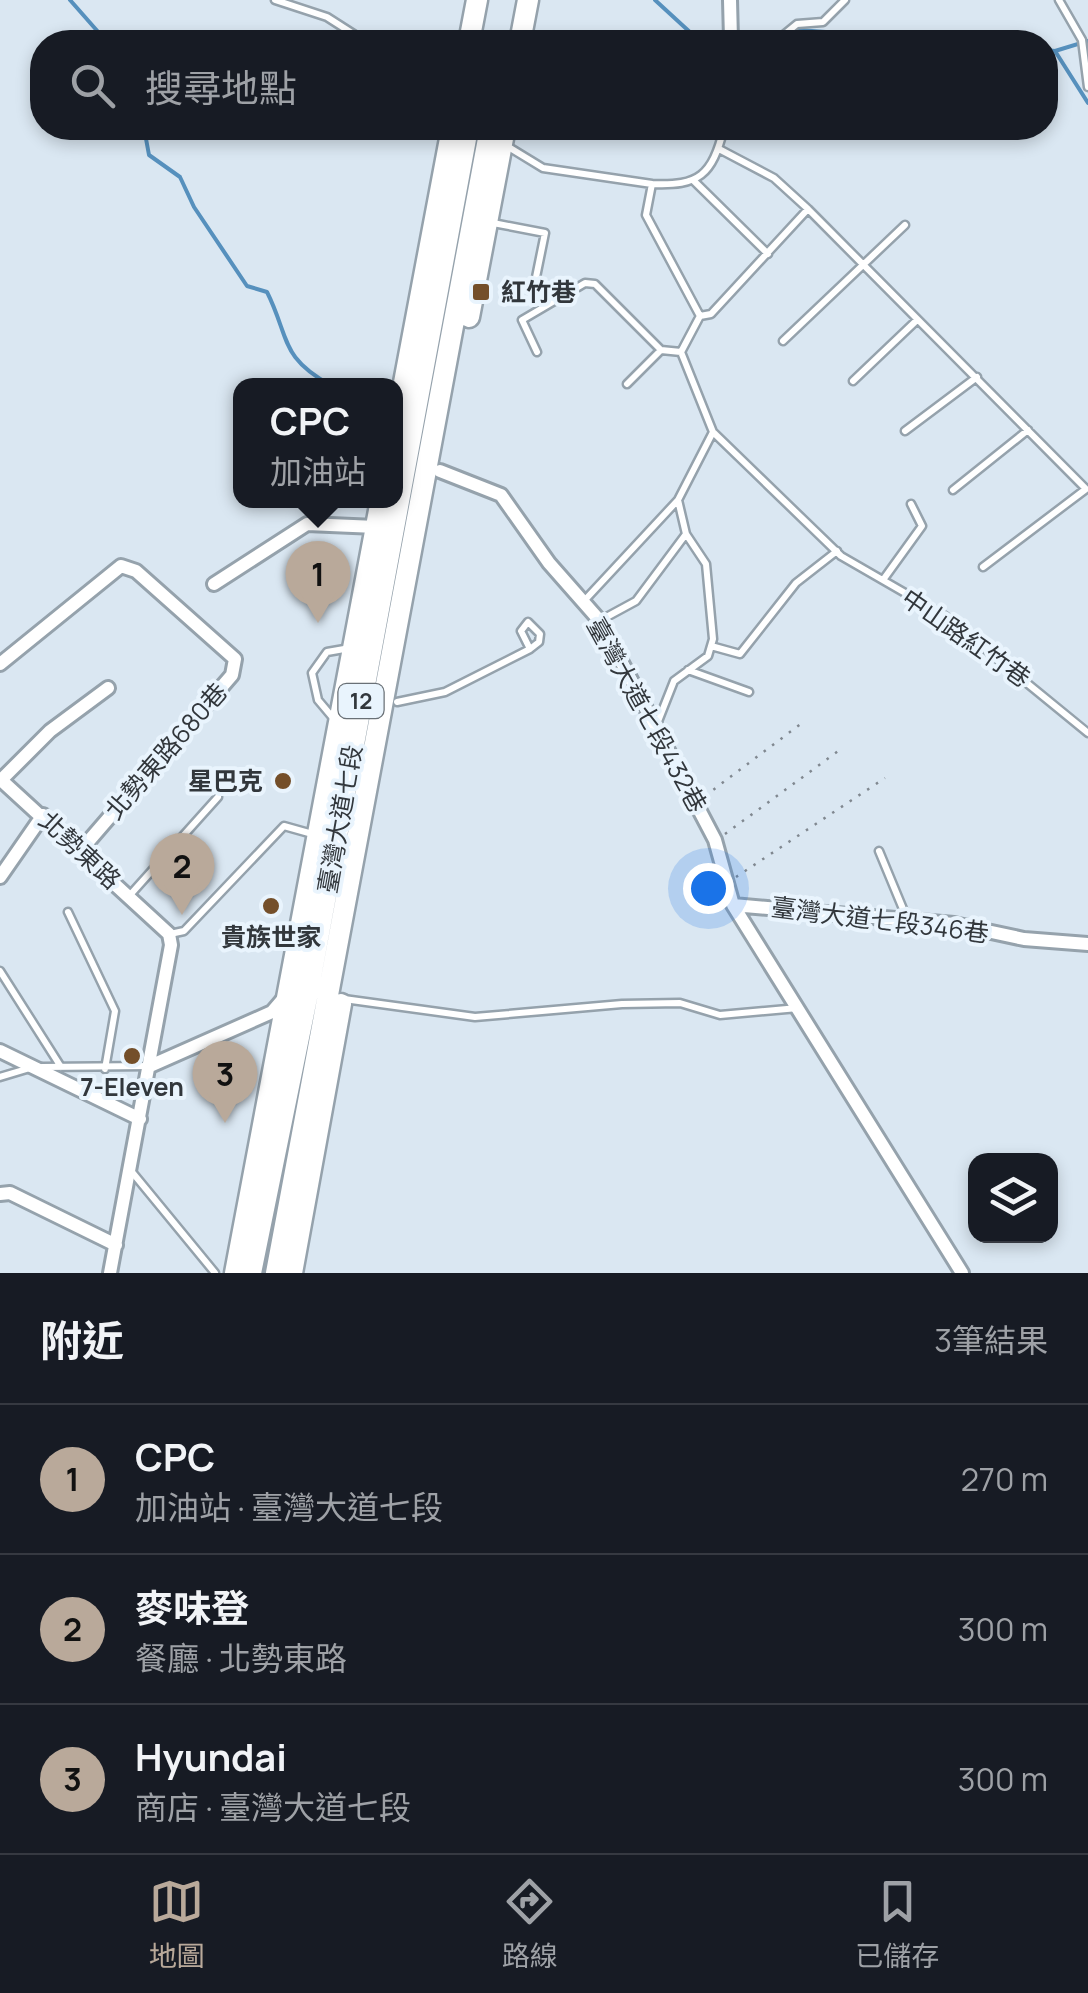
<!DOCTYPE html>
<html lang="zh-TW">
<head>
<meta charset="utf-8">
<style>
	:root { --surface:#171b24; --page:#242831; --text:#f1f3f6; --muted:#9ea1a6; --line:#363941; --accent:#b9a99a }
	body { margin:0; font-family:Manrope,"Noto Sans TC",sans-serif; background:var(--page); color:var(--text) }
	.controls { position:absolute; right:30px; bottom:30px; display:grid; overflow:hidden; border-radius:20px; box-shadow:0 5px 15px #0003 }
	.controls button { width:90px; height:90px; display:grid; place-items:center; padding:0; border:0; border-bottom:2px solid var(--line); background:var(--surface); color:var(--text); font:50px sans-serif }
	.you { position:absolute; left:708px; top:888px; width:35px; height:35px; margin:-25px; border:8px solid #fff; border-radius:50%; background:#1a73e8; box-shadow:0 0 0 15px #1a73e833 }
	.badge { display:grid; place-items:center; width:65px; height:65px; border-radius:50%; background:var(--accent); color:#111; font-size:32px; font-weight:700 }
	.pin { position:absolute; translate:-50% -82px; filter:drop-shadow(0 2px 5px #0008) }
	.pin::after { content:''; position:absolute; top:52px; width:35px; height:30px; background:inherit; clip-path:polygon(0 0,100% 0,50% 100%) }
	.popup { position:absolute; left:233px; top:378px; width:170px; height:130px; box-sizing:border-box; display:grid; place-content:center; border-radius:20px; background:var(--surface); filter:drop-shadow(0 2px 8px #0005); font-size:32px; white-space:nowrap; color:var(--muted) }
	.popup b { font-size:38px; color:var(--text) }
	.popup::after { content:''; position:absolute; left:50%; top:100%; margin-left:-20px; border:20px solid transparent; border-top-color:var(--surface) }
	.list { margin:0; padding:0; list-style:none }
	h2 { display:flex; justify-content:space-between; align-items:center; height:130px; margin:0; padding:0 40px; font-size:42px }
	h2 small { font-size:32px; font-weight:400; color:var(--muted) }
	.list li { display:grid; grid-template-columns:65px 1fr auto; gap:30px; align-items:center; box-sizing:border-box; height:150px; padding:0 40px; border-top:2px solid var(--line) }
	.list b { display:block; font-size:38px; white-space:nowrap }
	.list p { margin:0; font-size:32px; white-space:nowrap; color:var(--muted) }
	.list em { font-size:32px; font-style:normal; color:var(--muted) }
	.icon { flex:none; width:55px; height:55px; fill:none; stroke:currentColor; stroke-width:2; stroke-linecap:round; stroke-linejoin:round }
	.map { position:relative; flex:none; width:1088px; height:1273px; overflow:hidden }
	.search { position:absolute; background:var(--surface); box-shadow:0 5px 15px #0003; left:30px; right:30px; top:30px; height:110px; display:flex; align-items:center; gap:25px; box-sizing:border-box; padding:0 35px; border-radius:40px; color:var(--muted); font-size:38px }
	.sheet { height:580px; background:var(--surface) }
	nav { display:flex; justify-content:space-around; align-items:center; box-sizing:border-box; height:140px; border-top:2px solid var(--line); background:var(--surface); font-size:28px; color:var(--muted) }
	nav a { display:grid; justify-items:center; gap:5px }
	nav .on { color:var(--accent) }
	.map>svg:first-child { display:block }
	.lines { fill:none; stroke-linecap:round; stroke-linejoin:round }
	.stream { stroke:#5690bd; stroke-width:4 }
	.service-casing { stroke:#95a2ac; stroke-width:11 }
	.minor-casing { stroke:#95a2ac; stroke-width:18 }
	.primary-casing { stroke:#95a2ac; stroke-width:25 }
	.path { stroke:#808890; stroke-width:2.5; stroke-dasharray:2.5 8; stroke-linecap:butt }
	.service { stroke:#fff; stroke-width:6 }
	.minor { stroke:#fff; stroke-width:12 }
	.primary { stroke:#fff; stroke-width:20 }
	.poi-dot { fill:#744f2a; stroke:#e9f4fd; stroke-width:4 }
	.labels { text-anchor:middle; stroke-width:8; stroke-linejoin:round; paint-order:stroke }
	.shield { fill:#e9f4fd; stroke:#697076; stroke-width:2.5 }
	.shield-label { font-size:22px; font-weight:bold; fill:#32373c }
	.poi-label { font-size:25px; font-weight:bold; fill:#32373c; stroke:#e9f4fd }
	.street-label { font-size:25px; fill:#32373c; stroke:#e9f4fd }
</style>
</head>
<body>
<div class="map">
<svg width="1088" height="1273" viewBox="0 0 1088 1273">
	<rect width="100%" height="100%" fill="#dae7f2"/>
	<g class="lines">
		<!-- stream -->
		<path class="stream" d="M70 0 107 42
			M655 0 692 34 726 37
			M736 38 798 30 909 38 913 42
			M1046 50 1055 51 1088 103
			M1055 51 1088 41
			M144 128 149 155 180 177 194 207 247 286 267 292C290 338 279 357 332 386"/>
		<!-- service casing -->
		<g class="service-casing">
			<path id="service" d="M275 0 327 17 366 42
				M1059 0 1082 40 1088 87
				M775 42 797 24 823 22 845 0
				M724 128C712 176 699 186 652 184L646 215 700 316 681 352 713 432 841 556 945 616 1088 733
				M507 146 543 168 652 184
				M719 149 774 178 808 209 1086 489 983 567
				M694 181 768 254
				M493 223 545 233 533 292
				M700 316 711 314 808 209
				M783 341 905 225
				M537 352 522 320 585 283 595 284 661 350 681 352
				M853 381 917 320
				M627 384 661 350
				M905 431 977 377
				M953 490 1028 430
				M883 580 922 526 911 504
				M584 601 678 500
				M601 620 636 601 686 534
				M711 646 740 654 796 583 837 551
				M688 670 749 692
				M397 702 445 692 530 649 539 642 540 634 528 622 521 631 530 649
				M334 719 318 700 312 673 327 652 350 648
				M657 724 674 681 708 656 713 639 706 564 686 534 678 500 713 432
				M879 851 908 921
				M130 895 218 797
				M68 912 115 1011 105 1069
				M170 934 184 931 284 826 316 835
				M0 971 61 1067
				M344 999 475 1017 622 1004 680 1003 720 1015 798 1008
				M42 1067 149 1066
				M0 1077 30 1068
				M132 1172 215 1273"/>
		</g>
		<!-- minor casing -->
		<g class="minor-casing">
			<path id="minor" d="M730 0 731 39
				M440 471 501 495 549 563 600 621 715 840 733 905 962 1273
				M214 584 307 524 376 527
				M0 664 121 566 136 571 235 659 232 675 81 850
				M0 779 169 934 171 945 110 1273
				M1 780 50 731 108 688
				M0 877 43 815
				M733 905 954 924 1024 939 1088 944
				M0 1051 140 1119
				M150 1066 272 1012 284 998
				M0 1194 10 1193 116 1245"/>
		</g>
		<!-- primary casing -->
		<g class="primary-casing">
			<path id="primary" d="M469 42 477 0
				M520 42 528 0
				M469 317 505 128
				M396 425 452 128
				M235 1273 381 500
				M251 1273 308 993 468 128
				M276 1273 490 128
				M292 1273 341 1004"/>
		</g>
		<!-- path -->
		<path class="path" d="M705 796 802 723
			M725 834 841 749
			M736 877 885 778"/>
		<!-- service -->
		<use href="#service" class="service"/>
		<!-- minor -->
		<use href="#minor" class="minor"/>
		<!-- primary -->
		<use href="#primary" class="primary"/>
	</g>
	<!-- markers -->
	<g class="poi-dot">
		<rect x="471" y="282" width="20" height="20" rx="5"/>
		<circle cx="283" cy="781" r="10"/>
		<circle cx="271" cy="906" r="10"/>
		<circle cx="132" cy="1056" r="10"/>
	</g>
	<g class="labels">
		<!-- shield labels -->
		<rect class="shield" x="338.5" y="684" width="45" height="34" rx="8"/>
		<g class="shield-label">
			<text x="361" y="709">12</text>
		</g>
		<!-- poi labels -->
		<g class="poi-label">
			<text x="501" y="301" text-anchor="start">紅竹巷</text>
			<text x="263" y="790" text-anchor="end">星巴克</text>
			<text x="271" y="946">貴族世家</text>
			<text x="132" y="1096">7-Eleven</text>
		</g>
		<!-- street labels -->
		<g class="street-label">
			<text transform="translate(966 638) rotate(35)" y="9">中山路紅竹巷</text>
			<text transform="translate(647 715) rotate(61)" y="9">臺灣大道七段432巷</text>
			<text transform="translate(166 751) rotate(-49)" y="9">北勢東路680巷</text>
			<text transform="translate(340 819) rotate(-80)" y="9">臺灣大道七段</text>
			<text transform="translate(80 850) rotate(43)" y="9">北勢東路</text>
			<text transform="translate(880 920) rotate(7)" y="9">臺灣大道七段346巷</text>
		</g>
	</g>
</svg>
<div class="controls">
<button><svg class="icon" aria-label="layers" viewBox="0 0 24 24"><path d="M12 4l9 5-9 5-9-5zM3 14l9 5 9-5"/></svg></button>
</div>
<div class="you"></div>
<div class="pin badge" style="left:318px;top:623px">1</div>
<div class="popup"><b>CPC</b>加油站</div>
<div class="pin badge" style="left:182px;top:915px">2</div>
<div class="pin badge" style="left:225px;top:1123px">3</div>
<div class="search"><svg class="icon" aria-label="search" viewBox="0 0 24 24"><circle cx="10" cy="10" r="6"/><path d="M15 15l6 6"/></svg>搜尋地點</div>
</div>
<section class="sheet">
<h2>附近<small>3筆結果</small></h2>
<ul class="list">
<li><span class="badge">1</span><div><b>CPC</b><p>加油站 · 臺灣大道七段</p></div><em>270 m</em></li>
<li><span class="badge">2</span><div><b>麥味登</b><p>餐廳 · 北勢東路</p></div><em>300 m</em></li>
<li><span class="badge">3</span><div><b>Hyundai</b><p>商店 · 臺灣大道七段</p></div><em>300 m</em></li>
</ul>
</section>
<nav>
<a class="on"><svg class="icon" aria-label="map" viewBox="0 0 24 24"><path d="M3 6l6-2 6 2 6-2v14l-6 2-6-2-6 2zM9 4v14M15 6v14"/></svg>地圖</a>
<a><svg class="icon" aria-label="directions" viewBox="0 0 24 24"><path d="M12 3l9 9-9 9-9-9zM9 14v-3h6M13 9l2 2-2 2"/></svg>路線</a>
<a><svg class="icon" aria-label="saved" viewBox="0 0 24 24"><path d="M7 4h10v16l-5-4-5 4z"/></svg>已儲存</a>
</nav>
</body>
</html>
